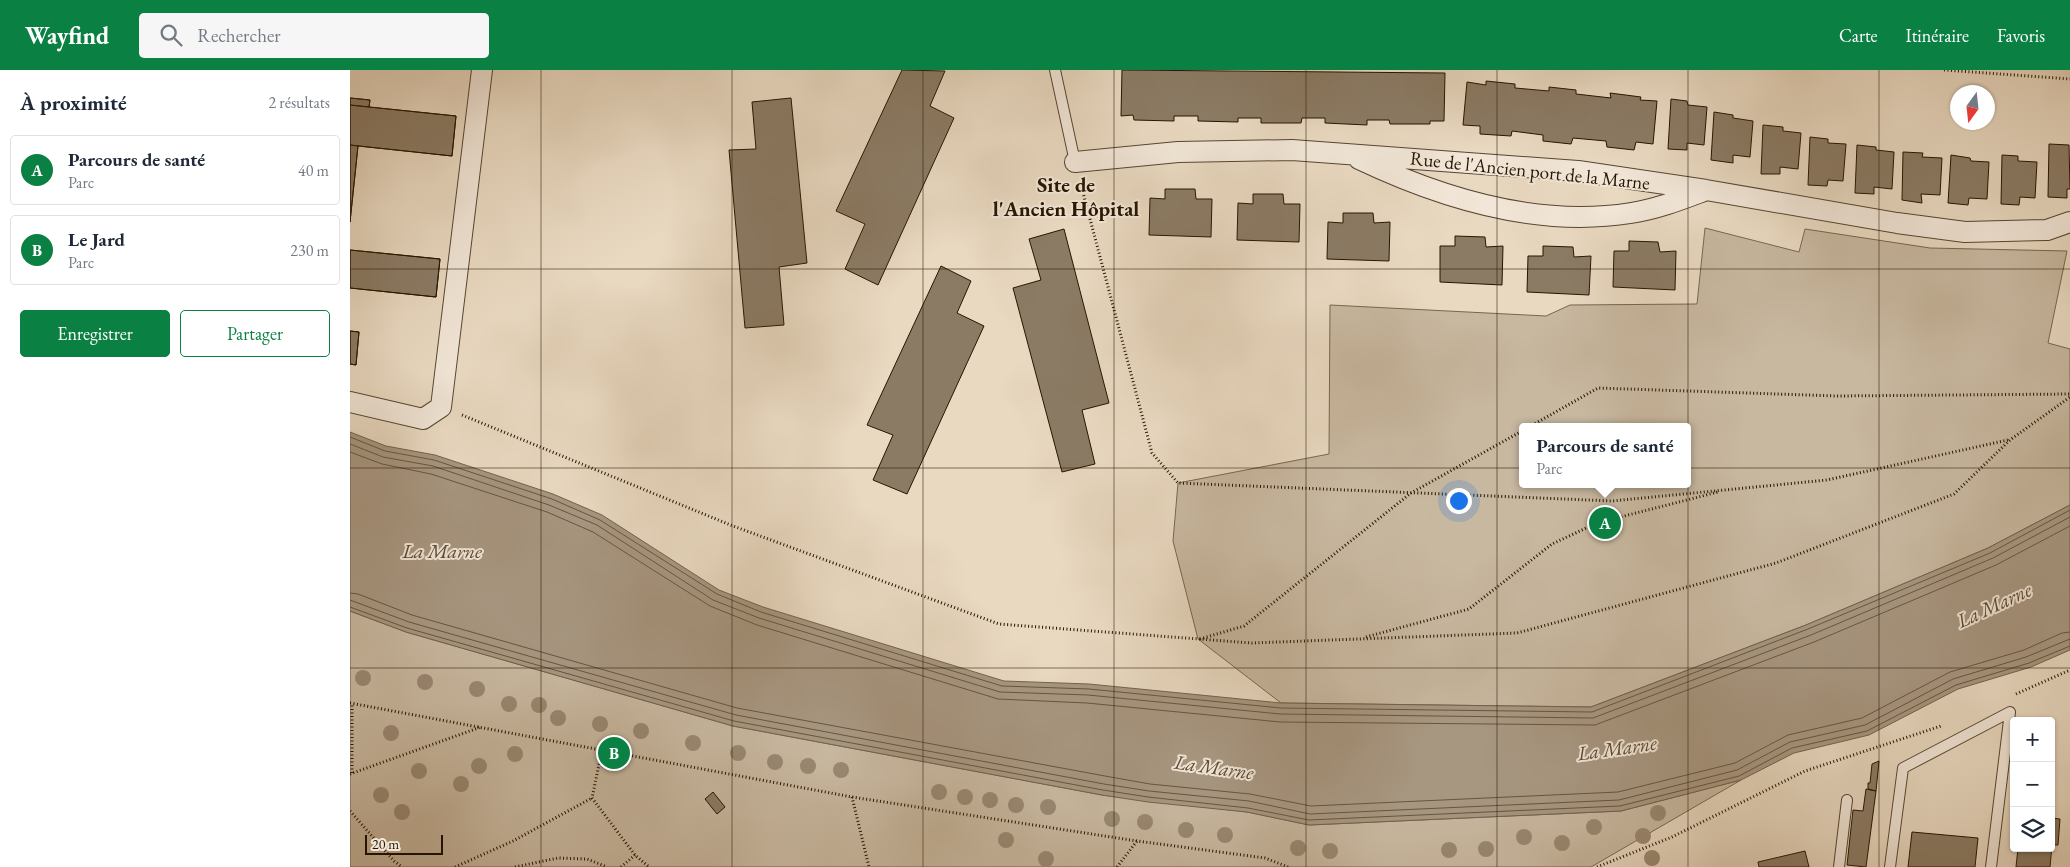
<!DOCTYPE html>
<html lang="fr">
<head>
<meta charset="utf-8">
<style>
	:root { --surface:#fff; --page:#f6f6f7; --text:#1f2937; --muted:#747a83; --line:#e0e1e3; --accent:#0b8043 }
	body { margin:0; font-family:"EB Garamond",serif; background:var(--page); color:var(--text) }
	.controls { position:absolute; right:15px; bottom:15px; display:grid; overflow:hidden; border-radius:5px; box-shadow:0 1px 4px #0004 }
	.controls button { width:45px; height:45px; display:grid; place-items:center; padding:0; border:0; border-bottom:1px solid var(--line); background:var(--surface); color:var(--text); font:25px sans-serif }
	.compass { position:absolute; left:1600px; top:15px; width:45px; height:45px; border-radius:50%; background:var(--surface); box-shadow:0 1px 4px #0004; rotate:195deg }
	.scale { position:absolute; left:15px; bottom:12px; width:78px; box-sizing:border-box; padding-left:5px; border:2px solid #261501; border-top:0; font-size:14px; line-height:18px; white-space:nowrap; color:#261501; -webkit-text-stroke:4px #f1e6d7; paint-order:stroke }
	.you { position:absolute; left:1108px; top:430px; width:18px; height:18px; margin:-12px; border:4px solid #fff; border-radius:50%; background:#1a73e8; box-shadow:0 0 0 8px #1a73e833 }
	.badge { display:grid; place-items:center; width:32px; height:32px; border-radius:50%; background:var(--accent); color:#fff; font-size:16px; font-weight:700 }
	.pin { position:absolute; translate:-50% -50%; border:2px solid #fff; box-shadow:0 1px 5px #0006 }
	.popup { position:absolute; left:1169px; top:353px; width:172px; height:65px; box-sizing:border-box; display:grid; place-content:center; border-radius:5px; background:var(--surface); filter:drop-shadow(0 1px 4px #0005); font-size:16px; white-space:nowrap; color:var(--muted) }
	.popup b { font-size:19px; color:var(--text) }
	.popup::after { content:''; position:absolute; left:50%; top:100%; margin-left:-10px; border:10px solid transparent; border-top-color:var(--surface) }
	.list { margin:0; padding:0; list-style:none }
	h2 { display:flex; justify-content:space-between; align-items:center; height:65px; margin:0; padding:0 20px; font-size:21px }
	h2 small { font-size:16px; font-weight:400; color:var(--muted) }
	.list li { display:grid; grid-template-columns:32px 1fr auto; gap:15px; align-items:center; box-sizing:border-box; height:70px; margin:0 10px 10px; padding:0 10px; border:1px solid var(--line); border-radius:5px }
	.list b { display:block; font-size:19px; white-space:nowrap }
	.list p { margin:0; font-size:16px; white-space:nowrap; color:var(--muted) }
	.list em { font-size:16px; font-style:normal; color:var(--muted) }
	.actions { display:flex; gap:10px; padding:15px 20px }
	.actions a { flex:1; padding:11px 0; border:1px solid var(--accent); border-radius:5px; text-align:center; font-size:18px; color:var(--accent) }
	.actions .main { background:var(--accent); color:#fff }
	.icon { flex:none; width:28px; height:28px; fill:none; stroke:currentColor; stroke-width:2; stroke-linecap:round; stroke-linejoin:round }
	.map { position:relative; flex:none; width:1720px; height:797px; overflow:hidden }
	header { display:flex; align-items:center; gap:30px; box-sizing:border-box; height:70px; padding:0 25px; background:var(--accent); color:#fff }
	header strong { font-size:24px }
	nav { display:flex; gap:28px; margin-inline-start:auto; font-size:18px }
	.search { width:350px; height:45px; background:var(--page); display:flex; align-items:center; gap:12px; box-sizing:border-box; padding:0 18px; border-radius:5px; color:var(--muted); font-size:19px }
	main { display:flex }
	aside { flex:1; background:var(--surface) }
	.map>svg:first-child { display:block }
	.green { fill:#c8b8a0; stroke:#776650; fill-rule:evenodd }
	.water { fill:#a79680; stroke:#73624d }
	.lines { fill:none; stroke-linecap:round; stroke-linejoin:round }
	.shore { stroke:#665640; stroke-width:1 }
	.building { fill:#8b7b65; stroke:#261501 }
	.lane-casing { stroke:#574631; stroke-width:12 }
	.street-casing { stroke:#574631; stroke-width:22 }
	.path { stroke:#261501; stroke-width:3; stroke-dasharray:1 2.5; stroke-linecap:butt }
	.lane { stroke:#f1e6d7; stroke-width:10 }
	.street { stroke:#f1e6d7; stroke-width:20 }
	.tree { fill:#998872 }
	.grid { fill:none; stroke:#261501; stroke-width:1; stroke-opacity:0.55 }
	.labels { text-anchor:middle; stroke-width:4; stroke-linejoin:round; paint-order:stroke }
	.street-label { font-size:19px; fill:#261501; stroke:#f1e6d7 }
	.water-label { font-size:20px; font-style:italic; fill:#5a4934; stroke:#f1e6d7 }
	.quarter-label { font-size:21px; font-weight:bold; fill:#261501; stroke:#f1e6d7 }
</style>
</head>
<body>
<header>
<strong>Wayfind</strong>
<div class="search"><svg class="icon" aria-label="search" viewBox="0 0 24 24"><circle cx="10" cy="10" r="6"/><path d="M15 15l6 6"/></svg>Rechercher</div>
<nav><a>Carte</a><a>Itinéraire</a><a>Favoris</a></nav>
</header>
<main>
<aside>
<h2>À proximité<small>2 résultats</small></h2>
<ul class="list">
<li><span class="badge">A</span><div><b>Parcours de santé</b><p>Parc</p></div><em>40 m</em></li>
<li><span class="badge">B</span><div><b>Le Jard</b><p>Parc</p></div><em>230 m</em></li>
</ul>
<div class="actions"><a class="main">Enregistrer</a><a>Partager</a></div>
</aside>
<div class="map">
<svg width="1720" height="797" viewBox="0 0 1720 797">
	<rect width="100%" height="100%" fill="#e9d9c1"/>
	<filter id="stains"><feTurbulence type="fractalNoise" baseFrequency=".004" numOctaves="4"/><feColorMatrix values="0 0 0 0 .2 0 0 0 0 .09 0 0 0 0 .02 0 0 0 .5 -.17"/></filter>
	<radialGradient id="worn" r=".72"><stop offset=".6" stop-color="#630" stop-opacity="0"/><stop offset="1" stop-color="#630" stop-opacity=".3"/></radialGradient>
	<!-- green -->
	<path class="green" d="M1355 158 1449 182 1455 159 1580 178 1717 181 1698 273 1720 279V435L1638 478 1456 555 1241 637 931 633 848 569 823 471 828 413 979 384 980 235 1196 246 1220 235 1347 234ZM1172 357H1338V414H1172Z
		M0 541 56 562 383 656 752 725 897 742 959 755 1271 741 1391 710 1241 797H0Z"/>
	<!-- water -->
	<path class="water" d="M0 362 36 376 85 385 203 424 252 445 369 520 413 537 654 611 739 614 931 633 1241 637 1456 555 1638 478 1720 435V580L1681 597 1608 619 1519 665 1444 683 1391 710 1271 741 959 755 897 742 798 732 752 725 383 656 56 562 0 541Z"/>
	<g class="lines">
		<!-- shore -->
		<path class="shore" d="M0 367 35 381 84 390 202 429 250 450 367 524 411 542 652 616 739 619 931 638 1242 642 1458 559 1640 483 1720 440
			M0 374 33 387 83 396 199 435 247 455 363 530 409 548 650 622 738 625 930 644 1243 648 1461 565 1643 488 1720 447
			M0 382 32 394 81 404 197 442 243 462 360 536 407 555 648 629 737 633 930 652 1245 655 1464 572 1646 495 1720 456
			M0 523 8 524 62 545 387 638 755 706 800 714 900 724 961 736 1268 722 1385 693 1438 665 1512 648 1600 602 1674 580 1712 563 1720 562
			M0 530 59 552 386 645 754 714 799 721 899 731 960 744 1269 730 1387 700 1440 672 1515 655 1603 609 1676 587 1720 569
			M0 537 57 558 384 651 753 720 798 727 898 738 959 750 1270 736 1389 706 1442 678 1517 661 1606 615 1679 593 1720 576"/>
	</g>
	<!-- building -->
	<path class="building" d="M552 0 595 1 580 36 604 48 528 215 495 199 515 154 486 141Z
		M772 0 1095 3 1094 51H1080V54H1040L1039 50H1017V55L975 53V48H952L951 53H911V48H888V52L848 51V46H824V51L784 50 783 45 771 46Z
		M1136 11 1165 14V18L1199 21V17L1226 20V24L1261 28 1260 23 1291 27 1290 30 1307 31 1303 74 1286 72 1284 80 1257 77 1256 71 1223 68 1221 74 1193 71V65L1162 61 1161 66 1130 64V56L1113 55 1117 12 1136 15Z
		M0 28 20 30 19 37 106 46 102 86 8 76 0 152Z
		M0 28 20 30 19 37 0 35Z
		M441 28 457 193 429 197 434 255 395 258 379 80 406 79 402 32Z
		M1321 29 1337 31 1338 35 1357 37 1354 75 1337 73V80L1318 79Z
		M0 35 106 46 102 86 0 75Z
		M1364 42 1383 45V48L1403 51 1400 87 1383 85V93L1361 90Z
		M1413 55 1433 57V61L1451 63 1448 99 1430 97V104H1411Z
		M1460 67 1478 69V73L1496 74 1493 111 1478 110 1477 116 1458 115Z
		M1699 74 1719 75 1720 119H1717V128L1698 127Z
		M0 75 8 76 0 152Z
		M1507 75 1526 77V80L1544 82 1542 119 1524 117V124L1505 123Z
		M1553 82 1573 83 1572 87 1592 88 1590 125 1571 124 1572 133 1552 130Z
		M1601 85 1620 88 1621 91 1639 92 1637 129 1619 128 1618 135 1598 133Z
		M1652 85 1668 86V91L1687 92 1685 128 1670 127 1669 135 1651 134Z
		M815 119H845L846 129H862L861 167 799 165 800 128 815 129Z
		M903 124H933L934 134H950L949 172 887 170 888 133 903 134Z
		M993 143H1023L1024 153 1040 152 1039 191 977 189 978 152 993 153Z
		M714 159 759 333 732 340 745 394 712 402 663 218 691 210 679 169Z
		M1105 166 1135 167 1136 177 1153 176 1152 215 1090 212V176H1105Z
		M1279 171 1308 172 1310 182 1326 181 1325 220 1263 217 1264 181H1279Z
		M1193 176 1223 177 1224 187 1241 186 1239 225 1177 222 1178 186H1193Z
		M0 180 90 189 86 227 0 218Z
		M0 180 90 189 86 227 0 218Z
		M591 196 621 211 607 243 634 256 557 424 523 410 543 365 517 355Z
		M0 261 9 262 6 295 0 294Z
		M0 261 9 262 6 295 0 294Z
		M1529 691 1526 721 1518 719V713H1520L1522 694Z
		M1516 719 1526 721 1516 797 1497 795 1503 740 1513 741Z
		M363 722 375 737 367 744 355 729Z
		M1701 748 1710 749 1708 775H1702L1700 797H1666L1668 778H1701Z
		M1562 762 1628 768 1625 797H1558Z
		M1455 781 1459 797H1409L1408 792Z"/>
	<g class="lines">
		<!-- lane casing -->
		<g class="lane-casing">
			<path id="lane" d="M705 0 725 92
				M1489 797 1497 730
				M1540 797 1553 698 1660 642 1641 797"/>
		</g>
		<!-- street casing -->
		<g class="street-casing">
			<path id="street" d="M1009 89C1093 129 1188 158 1281 143 1307 139 1330 130 1354 121
				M725 92 828 82 942 80 1228 101 1356 120 1547 153 1615 162 1697 160 1720 152
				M0 332 73 349 91 337 132 0"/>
		</g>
		<!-- path -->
		<path class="path" d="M1594 0 1720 9
			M731 115 802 383 828 413 1262 431 1477 410 1658 370
			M112 345 383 456 649 554 902 573 1167 563 1426 493 1604 424 1660 370 1720 327
			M1179 357 1248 318 1487 326 1720 324
			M1016 567 1119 539 1202 474 1247 453 1368 422
			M850 569 894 556 1061 423 1172 361
			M1666 624 1720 600
			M0 633 502 727 787 771 915 788 938 797
			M252 680 242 728 285 785 299 797
			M2 703V634
			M0 704 131 657
			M502 727 519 797
			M0 741 44 791 52 797
			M105 797 163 771 242 728
			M165 797 208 788 237 789 257 797
			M271 797 285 785
			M767 797 787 771
			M1247 797 1322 767 1455 701 1591 656"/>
		<!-- lane -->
		<use href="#lane" class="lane"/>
		<!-- street -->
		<use href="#street" class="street"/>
	</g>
	<!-- trees -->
	<g class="tree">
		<circle cx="13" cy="608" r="8"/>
		<circle cx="75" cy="612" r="8"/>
		<circle cx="127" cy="619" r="8"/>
		<circle cx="159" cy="634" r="8"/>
		<circle cx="189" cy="635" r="8"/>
		<circle cx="208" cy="648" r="8"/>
		<circle cx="250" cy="654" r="8"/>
		<circle cx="291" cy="661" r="8"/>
		<circle cx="41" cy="663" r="8"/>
		<circle cx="343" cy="673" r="8"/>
		<circle cx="388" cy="683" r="8"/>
		<circle cx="165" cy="684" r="8"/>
		<circle cx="425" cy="692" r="8"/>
		<circle cx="129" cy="696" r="8"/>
		<circle cx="458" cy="696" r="8"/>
		<circle cx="491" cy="700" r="8"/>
		<circle cx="69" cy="701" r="8"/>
		<circle cx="111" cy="714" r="8"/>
		<circle cx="589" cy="722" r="8"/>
		<circle cx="31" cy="725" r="8"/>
		<circle cx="615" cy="727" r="8"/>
		<circle cx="640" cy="730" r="8"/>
		<circle cx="666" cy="735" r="8"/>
		<circle cx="698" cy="737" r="8"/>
		<circle cx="52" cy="742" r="8"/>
		<circle cx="1308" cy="743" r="8"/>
		<circle cx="762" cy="749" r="8"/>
		<circle cx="795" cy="752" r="8"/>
		<circle cx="1244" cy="757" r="8"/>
		<circle cx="836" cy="760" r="8"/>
		<circle cx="875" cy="765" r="8"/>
		<circle cx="1293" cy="766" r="8"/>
		<circle cx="1174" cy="767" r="8"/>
		<circle cx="656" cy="770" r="8"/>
		<circle cx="1212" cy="773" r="8"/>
		<circle cx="948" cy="778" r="8"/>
		<circle cx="1136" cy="779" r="8"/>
		<circle cx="1099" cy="780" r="8"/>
		<circle cx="980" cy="781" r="8"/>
		<circle cx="1302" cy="788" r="8"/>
		<circle cx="696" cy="789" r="8"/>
	</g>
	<!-- grid -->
	<path class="grid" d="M191 0V797M382 0V797M573 0V797M764 0V797M956 0V797M1147 0V797M1338 0V797M1529 0V797M0 199H1720M0 398H1720M0 598H1720"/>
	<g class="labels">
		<!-- street labels -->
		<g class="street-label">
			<text transform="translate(1180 100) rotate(6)" y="7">Rue de l'Ancien port de la Marne</text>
		</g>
		<!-- water labels -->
		<g class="water-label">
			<text x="92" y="488">La Marne</text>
			<text transform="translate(1644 535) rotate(-25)" y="7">La Marne</text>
			<text transform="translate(1267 678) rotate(-8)" y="7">La Marne</text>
			<text transform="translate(864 697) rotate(8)" y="7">La Marne</text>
		</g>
		<!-- quarter labels -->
		<g class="quarter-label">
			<text x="716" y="122">Site de<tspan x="716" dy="24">l'Ancien Hôpital</tspan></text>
		</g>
	</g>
	<rect width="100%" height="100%" filter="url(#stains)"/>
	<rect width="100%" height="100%" fill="url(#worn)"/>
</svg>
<div class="controls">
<button>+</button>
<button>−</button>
<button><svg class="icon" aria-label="layers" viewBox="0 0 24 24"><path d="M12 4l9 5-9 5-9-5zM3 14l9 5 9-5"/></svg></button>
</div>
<svg class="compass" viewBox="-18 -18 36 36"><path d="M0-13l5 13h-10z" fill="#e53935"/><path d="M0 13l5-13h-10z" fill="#747a83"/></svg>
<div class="scale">20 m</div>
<div class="you"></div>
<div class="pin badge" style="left:1255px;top:453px">A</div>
<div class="popup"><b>Parcours de santé</b>Parc</div>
<div class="pin badge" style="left:264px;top:683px">B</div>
</div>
</main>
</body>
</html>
